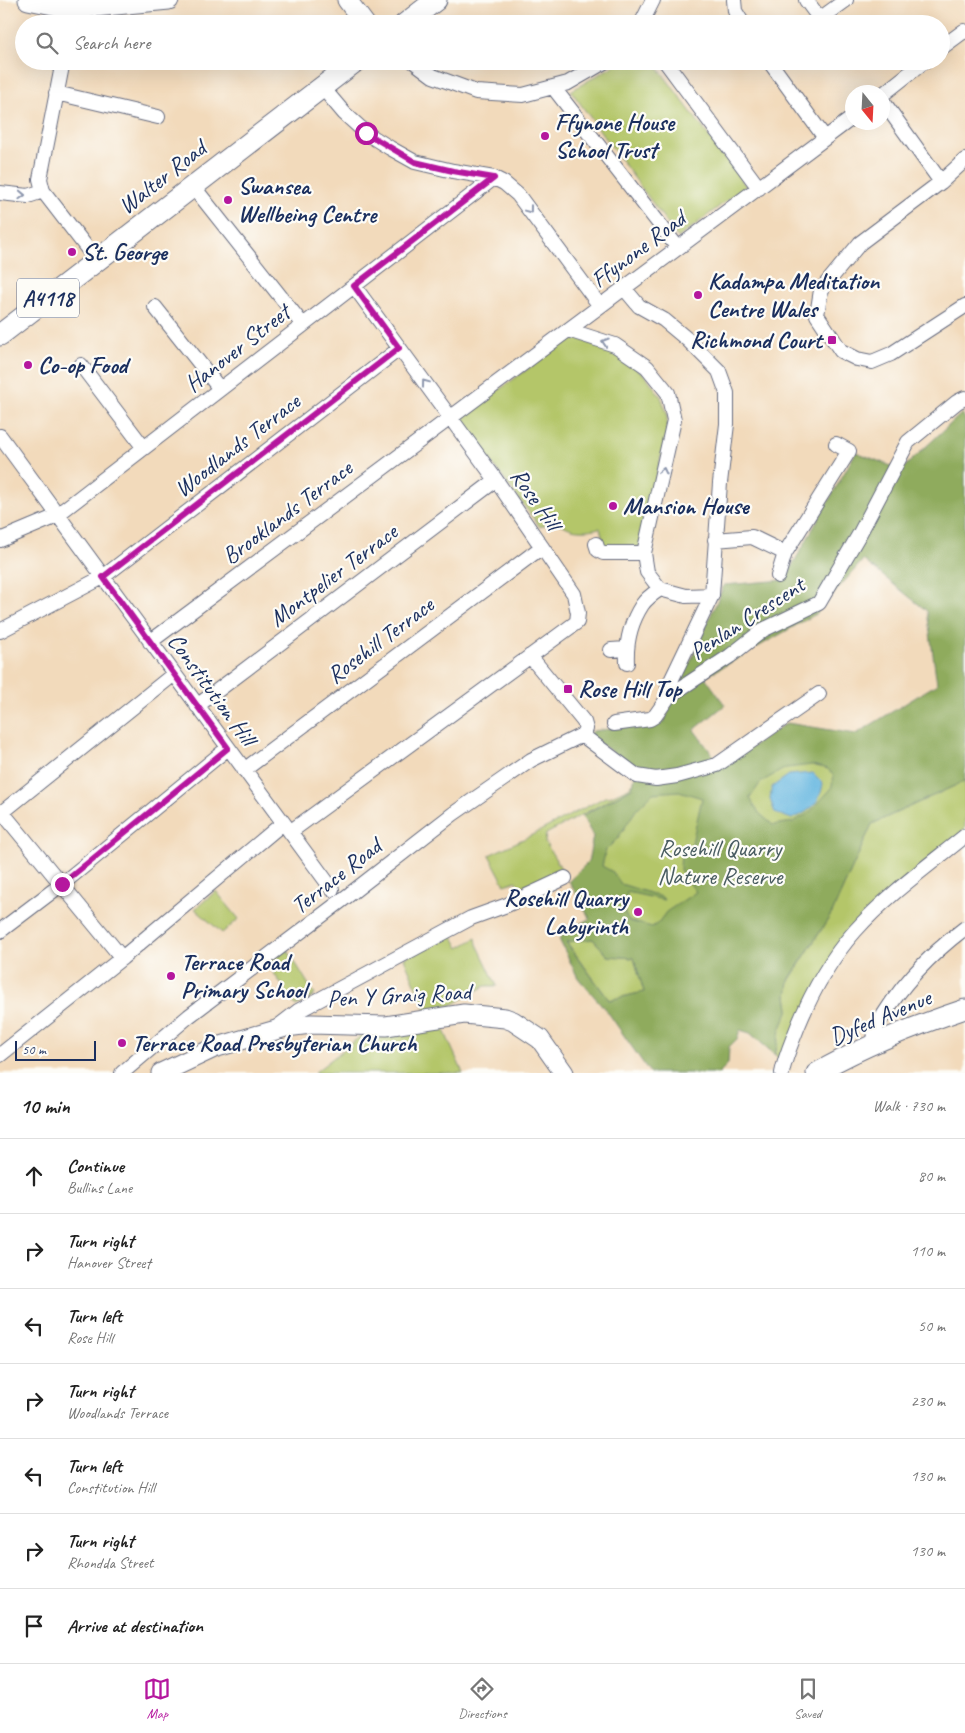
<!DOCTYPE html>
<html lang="en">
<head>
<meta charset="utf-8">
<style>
	:root { --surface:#fff; --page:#f6f6f6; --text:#222; --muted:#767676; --line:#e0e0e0; --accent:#b5179e }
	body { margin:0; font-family:Caveat,sans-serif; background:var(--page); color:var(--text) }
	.compass { position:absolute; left:845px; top:85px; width:45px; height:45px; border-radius:50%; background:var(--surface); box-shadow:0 5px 20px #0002; rotate:162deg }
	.scale { position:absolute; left:15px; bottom:12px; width:81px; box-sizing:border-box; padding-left:5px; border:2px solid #1b2f5e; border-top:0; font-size:14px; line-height:18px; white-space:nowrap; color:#1b2f5e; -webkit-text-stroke:4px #fdfcf7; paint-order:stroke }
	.stop { position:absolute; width:15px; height:15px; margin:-11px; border:4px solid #b5179e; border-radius:50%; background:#fff }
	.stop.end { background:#b5179e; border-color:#fff; box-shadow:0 1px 5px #0008 }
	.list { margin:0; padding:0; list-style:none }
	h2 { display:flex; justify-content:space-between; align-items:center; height:65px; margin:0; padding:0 20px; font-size:21px }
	h2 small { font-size:16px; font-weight:400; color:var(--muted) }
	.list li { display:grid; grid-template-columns:32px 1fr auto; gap:15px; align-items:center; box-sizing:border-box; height:75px; padding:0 20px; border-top:1px solid var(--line) }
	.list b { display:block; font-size:19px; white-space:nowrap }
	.list p { margin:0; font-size:16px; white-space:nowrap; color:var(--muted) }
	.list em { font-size:16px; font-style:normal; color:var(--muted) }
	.icon { flex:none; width:28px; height:28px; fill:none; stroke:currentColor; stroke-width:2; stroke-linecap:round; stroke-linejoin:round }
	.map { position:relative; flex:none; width:965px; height:1073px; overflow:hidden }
	.search { position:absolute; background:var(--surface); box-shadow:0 5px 20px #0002; left:15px; right:15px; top:15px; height:55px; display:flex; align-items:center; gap:12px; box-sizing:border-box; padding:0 18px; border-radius:28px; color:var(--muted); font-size:19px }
	.sheet { height:590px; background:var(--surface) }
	nav { display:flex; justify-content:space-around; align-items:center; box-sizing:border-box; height:70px; border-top:1px solid var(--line); background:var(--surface); font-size:14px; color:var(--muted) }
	nav a { display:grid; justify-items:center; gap:2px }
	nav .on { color:var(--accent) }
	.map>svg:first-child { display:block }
	.green { fill:#b4c669; stroke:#687a64 }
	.forest { fill:#8fab5d; stroke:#556d5e; fill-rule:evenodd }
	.water { fill:#64b6e0; stroke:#40729f }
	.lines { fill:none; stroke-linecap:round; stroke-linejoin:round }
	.street-casing { stroke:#666b7f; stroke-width:16 }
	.secondary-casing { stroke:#666b7f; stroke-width:21 }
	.primary-casing { stroke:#666b7f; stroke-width:23 }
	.street { stroke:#fff; stroke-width:14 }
	.secondary { stroke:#fff; stroke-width:19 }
	.primary { stroke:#fff; stroke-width:21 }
	.oneway { stroke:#8d97ae }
	.route { stroke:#b5179e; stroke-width:6 }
	.poi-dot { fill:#b5179e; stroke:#fdfcf7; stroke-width:2 }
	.labels { text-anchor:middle; stroke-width:4.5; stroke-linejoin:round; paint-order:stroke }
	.shield { fill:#fdfcf7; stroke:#5f6c8c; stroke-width:1 }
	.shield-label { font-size:22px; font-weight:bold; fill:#1b2f5e }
	.poi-label { font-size:24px; font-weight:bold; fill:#1b2f5e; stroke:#fdfcf7; text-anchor:start }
	.street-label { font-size:24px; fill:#1b2f5e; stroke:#fdfcf7 }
	.park-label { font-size:24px; fill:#495c61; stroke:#fdfcf7 }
</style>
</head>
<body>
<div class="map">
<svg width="965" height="1073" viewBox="0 0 965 1073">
	<rect width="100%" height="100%" fill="#fdfcf7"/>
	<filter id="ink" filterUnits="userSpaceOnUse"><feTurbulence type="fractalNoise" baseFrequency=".02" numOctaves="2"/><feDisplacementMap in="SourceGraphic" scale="10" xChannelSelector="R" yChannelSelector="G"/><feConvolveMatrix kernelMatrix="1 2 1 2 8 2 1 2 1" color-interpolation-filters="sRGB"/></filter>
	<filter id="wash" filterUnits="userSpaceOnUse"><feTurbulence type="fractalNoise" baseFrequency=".0096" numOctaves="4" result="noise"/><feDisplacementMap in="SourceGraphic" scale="20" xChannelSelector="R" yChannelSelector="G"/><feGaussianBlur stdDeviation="1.12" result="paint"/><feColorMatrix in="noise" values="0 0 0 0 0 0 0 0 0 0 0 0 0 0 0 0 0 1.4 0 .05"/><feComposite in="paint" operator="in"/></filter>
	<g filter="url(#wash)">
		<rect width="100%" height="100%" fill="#f2dabb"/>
		<!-- green -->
		<path class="green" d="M618 61H653L746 186 678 238 571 91 613 66Z
			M577 338 620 356 646 376 661 397 667 413V432L639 547 610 549 604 544 600 528C593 529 586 531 579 530 564 530 561 517 540 527L459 419 562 344Z
			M887 742 788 973 614 919 588 893 597 831 637 790Z
			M965 781V829L863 915 780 1060 775 1055 780 1030 789 1009 787 996 789 981 832 913 872 824Z
			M632 784H633L632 788 546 834 545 842 564 873 518 887 516 881 505 885 489 855 534 834 607 796 609 797 629 788Z
			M216 891 239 919 222 933 195 909Z
			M451 933 459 948 476 938 477 944 497 986H485L452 1005 426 1010 404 958Z
			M593 939 608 956 634 958 644 992 609 1000 566 941Z
			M287 949 315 995 296 1006 282 988 283 986 267 964Z
			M442 1026 463 1073H314L366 1032Z"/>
		<!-- forest -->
		<path class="forest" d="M962 413 965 419V781L872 824 832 913 789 980 787 996 789 1009 780 1030 775 1055 750 1033 740 1030 737 1039 729 1047 728 1064 719 1073H650L607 1011 578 978 559 939 566 931 590 919 569 881 588 862 593 836 582 816 632 788 637 769 589 736 593 731 664 722 724 585 784 580 856 452 901 470ZM863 560 927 611 937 684 856 734 787 723 722 767 694 730 725 705 705 677 816 614ZM812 765 828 769 834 776 831 789 809 813 793 822 773 825 759 813 750 798 761 782 786 768ZM679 791 702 798 692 843 681 851 680 870 696 892 666 912 658 923 652 927 629 921 625 913 627 892 664 900 662 897 621 884 613 872 602 866 606 850 618 838 636 810 653 793ZM593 939 608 956 634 958 644 992 609 1000 566 942Z"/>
		<!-- water -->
		<path class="water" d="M813 773 823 783C820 804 810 811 792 819L775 813 770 799 772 787 789 775Z"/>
	</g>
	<g filter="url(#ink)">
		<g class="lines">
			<!-- street casing -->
			<g class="street-casing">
				<path id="street" d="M734 0 735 11 743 24
					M806 0 820 19
					M70 24 73 9V0
					M641 24 653 0
					M813 24 846 0
					M941 48 964 31 965 32
					M63 61 40 179 43 191 97 261
					M413 61 433 76 476 92 523 95 568 83 606 61
					M665 61 759 188
					M769 61 825 138
					M322 87 344 113 366 133 390 148 415 162 453 171 494 178 504 183 518 195 600 306
					M553 87 678 248
					M56 93 158 117
					M882 95 925 61
					M882 100 941 182
					M965 160 941 182 860 243 821 290 817 315 841 351 857 359 872 362 891 354 965 306
					M193 186 303 325
					M0 193 28 196 43 191
					M624 288 639 306 664 320 688 340 719 371 727 393V424L720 483 712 595 668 687 669 696
					M155 307 220 389
					M568 330 615 345 647 367 668 393 674 420 644 553
					M81 365 144 448
					M0 436 332 889
					M0 540 50 519 57 515 494 178
					M715 540 752 537 785 553
					M596 544 598 550 603 553H644L647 572 660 589 686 596 712 595
					M778 576 785 553 849 451 836 444
					M0 631 103 577 399 349
					M150 642 852 118
					M611 650 626 649
					M627 663C626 643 631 622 642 605 646 599 654 593 660 589
					M197 706 496 480
					M614 724 650 719 655 716 669 696 730 656 763 630 819 603 860 533 908 442 957 402 965 398
					M582 735 637 776 656 779 677 776 717 765 819 694
					M244 770 542 547
					M2 812 122 958
					M0 814 174 674
					M290 832 577 622 578 613 574 594 496 480 354 286
					M0 931 62 884 228 748
					M276 1028 298 1011 471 918 507 905 565 878
					M877 1043 874 1032C895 991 928 956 965 928
					M0 1055 122 958 283 823
					M122 1073 189 1016 341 901 453 814 531 760 582 735 586 729 584 722 530 656
					M782 1073C785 1057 792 1042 798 1026 812 992 830 959 855 931 887 895 928 866 965 836"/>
			</g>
			<!-- secondary casing -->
			<g class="secondary-casing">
				<path id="secondary" d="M28 0 73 9 169 0
					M347 0 365 24
					M161 1073 214 1048 286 1027 311 1024 386 1026 464 1014 505 1018 513 1021 540 1039 564 1073
					M816 1073C863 1046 914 1026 965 1009"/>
			</g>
			<!-- primary casing -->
			<g class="primary-casing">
				<path id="primary" d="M405 24 436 0
					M0 335 356 61"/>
			</g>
			<!-- street -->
			<use href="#street" class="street"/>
			<!-- secondary -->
			<use href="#secondary" class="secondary"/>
			<!-- primary -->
			<use href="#primary" class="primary"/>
		</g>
		<!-- one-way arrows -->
		<defs><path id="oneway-chevron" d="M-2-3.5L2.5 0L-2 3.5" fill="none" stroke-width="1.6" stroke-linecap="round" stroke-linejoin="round" transform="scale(1.25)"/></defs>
		<g class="oneway">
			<use href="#oneway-chevron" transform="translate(22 195) rotate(2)"/>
			<use href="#oneway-chevron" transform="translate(529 210) rotate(53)"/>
			<use href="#oneway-chevron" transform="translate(605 342) rotate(-162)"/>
			<use href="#oneway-chevron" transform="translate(425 383) rotate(-127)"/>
			<use href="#oneway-chevron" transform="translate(663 471) rotate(-77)"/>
		</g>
	</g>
	<g class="lines" filter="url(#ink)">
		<!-- route -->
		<path class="route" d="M62 884 228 748 103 577 399 348 354 286 494 178 453 171 415 162 366 133"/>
	</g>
	<!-- markers -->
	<g class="poi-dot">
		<circle cx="545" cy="136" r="5"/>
		<circle cx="228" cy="200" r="5"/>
		<circle cx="72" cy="252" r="5"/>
		<circle cx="698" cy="295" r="5"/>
		<rect x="827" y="335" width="10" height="10" rx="2.5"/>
		<circle cx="28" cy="365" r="5"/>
		<circle cx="613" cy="506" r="5"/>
		<rect x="563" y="684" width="10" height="10" rx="2.5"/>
		<circle cx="638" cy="912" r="5"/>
		<circle cx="171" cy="976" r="5"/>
		<circle cx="122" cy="1043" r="5"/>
	</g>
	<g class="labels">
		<!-- shield labels -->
		<rect class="shield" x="17" y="278.5" width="62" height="39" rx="4"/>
		<g class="shield-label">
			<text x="48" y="306">A4118</text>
		</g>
		<!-- poi labels -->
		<g class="poi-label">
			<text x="555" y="130">Ffynone House<tspan x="555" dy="28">School Trust</tspan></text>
			<text x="238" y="194">Swansea<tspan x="238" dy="28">Wellbeing Centre</tspan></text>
			<text x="82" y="260">St. George</text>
			<text x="708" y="289">Kadampa Meditation<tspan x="708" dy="28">Centre Wales</tspan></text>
			<text x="822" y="348" text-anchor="end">Richmond Court</text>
			<text x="38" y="373">Co-op Food</text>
			<text x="623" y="514">Mansion House</text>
			<text x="578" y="697">Rose Hill Top</text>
			<text x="628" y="906" text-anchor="end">Rosehill Quarry<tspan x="628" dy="28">Labyrinth</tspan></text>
			<text x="181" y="970">Terrace Road<tspan x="181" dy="28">Primary School</tspan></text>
			<text x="132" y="1051">Terrace Road Presbyterian Church</text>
		</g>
		<!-- street labels -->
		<g class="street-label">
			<text transform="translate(162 177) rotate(-38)" y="8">Walter Road</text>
			<text transform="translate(638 249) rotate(-37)" y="8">Ffynone Road</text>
			<text transform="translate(237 348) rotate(-38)" y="8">Hanover Street</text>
			<text transform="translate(237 445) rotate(-38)" y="8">Woodlands Terrace</text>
			<text transform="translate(536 499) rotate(55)" y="8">Rose Hill</text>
			<text transform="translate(287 512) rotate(-37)" y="8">Brooklands Terrace</text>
			<text transform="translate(333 575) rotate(-37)" y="8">Montpelier Terrace</text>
			<text transform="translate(747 618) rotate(-33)" y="8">Penlan Crescent</text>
			<text transform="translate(380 640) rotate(-37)" y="8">Rosehill Terrace</text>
			<text transform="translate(212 689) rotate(54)" y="8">Constitution Hill</text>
			<text transform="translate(336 876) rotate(-38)" y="8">Terrace Road</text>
			<text transform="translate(399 995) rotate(-3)" y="8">Pen Y Graig Road</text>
			<text transform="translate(880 1017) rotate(-23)" y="8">Dyfed Avenue</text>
		</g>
		<!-- park labels -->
		<g class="park-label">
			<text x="720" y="856">Rosehill Quarry<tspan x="720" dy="28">Nature Reserve</tspan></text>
		</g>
	</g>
</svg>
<svg class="compass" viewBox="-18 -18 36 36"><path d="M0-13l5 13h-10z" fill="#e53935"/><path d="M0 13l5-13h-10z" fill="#767676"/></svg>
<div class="scale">50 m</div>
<div class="stop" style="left:366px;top:133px"></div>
<div class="stop end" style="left:62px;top:884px"></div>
<div class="search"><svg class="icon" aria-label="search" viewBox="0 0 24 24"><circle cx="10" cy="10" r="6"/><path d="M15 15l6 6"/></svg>Search here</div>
</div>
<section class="sheet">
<h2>10 min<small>Walk · 730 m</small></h2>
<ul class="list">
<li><svg class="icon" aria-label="ahead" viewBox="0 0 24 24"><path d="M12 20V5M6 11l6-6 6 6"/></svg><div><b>Continue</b><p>Bullins Lane</p></div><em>80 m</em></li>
<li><svg class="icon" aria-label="right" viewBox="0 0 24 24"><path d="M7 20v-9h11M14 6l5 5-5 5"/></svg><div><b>Turn right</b><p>Hanover Street</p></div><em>110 m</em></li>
<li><svg class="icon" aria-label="left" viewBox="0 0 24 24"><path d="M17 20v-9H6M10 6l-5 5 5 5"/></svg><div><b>Turn left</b><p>Rose Hill</p></div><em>50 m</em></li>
<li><svg class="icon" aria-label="right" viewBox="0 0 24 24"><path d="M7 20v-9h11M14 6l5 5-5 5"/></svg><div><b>Turn right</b><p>Woodlands Terrace</p></div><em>230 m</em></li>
<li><svg class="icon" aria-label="left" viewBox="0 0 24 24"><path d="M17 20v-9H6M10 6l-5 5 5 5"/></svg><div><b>Turn left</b><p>Constitution Hill</p></div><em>130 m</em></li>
<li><svg class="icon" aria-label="right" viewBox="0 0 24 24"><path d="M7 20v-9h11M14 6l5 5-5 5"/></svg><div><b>Turn right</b><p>Rhondda Street</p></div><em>130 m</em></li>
<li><svg class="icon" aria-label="arrive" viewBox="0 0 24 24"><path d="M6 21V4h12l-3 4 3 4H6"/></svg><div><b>Arrive at destination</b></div></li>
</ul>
</section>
<nav>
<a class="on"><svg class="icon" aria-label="map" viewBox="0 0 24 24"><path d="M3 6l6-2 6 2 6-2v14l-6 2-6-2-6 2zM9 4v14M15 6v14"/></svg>Map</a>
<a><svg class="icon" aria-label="directions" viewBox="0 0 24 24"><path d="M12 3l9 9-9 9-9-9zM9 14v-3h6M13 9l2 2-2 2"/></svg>Directions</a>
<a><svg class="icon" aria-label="saved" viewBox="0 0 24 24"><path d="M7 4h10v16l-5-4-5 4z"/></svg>Saved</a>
</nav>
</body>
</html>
